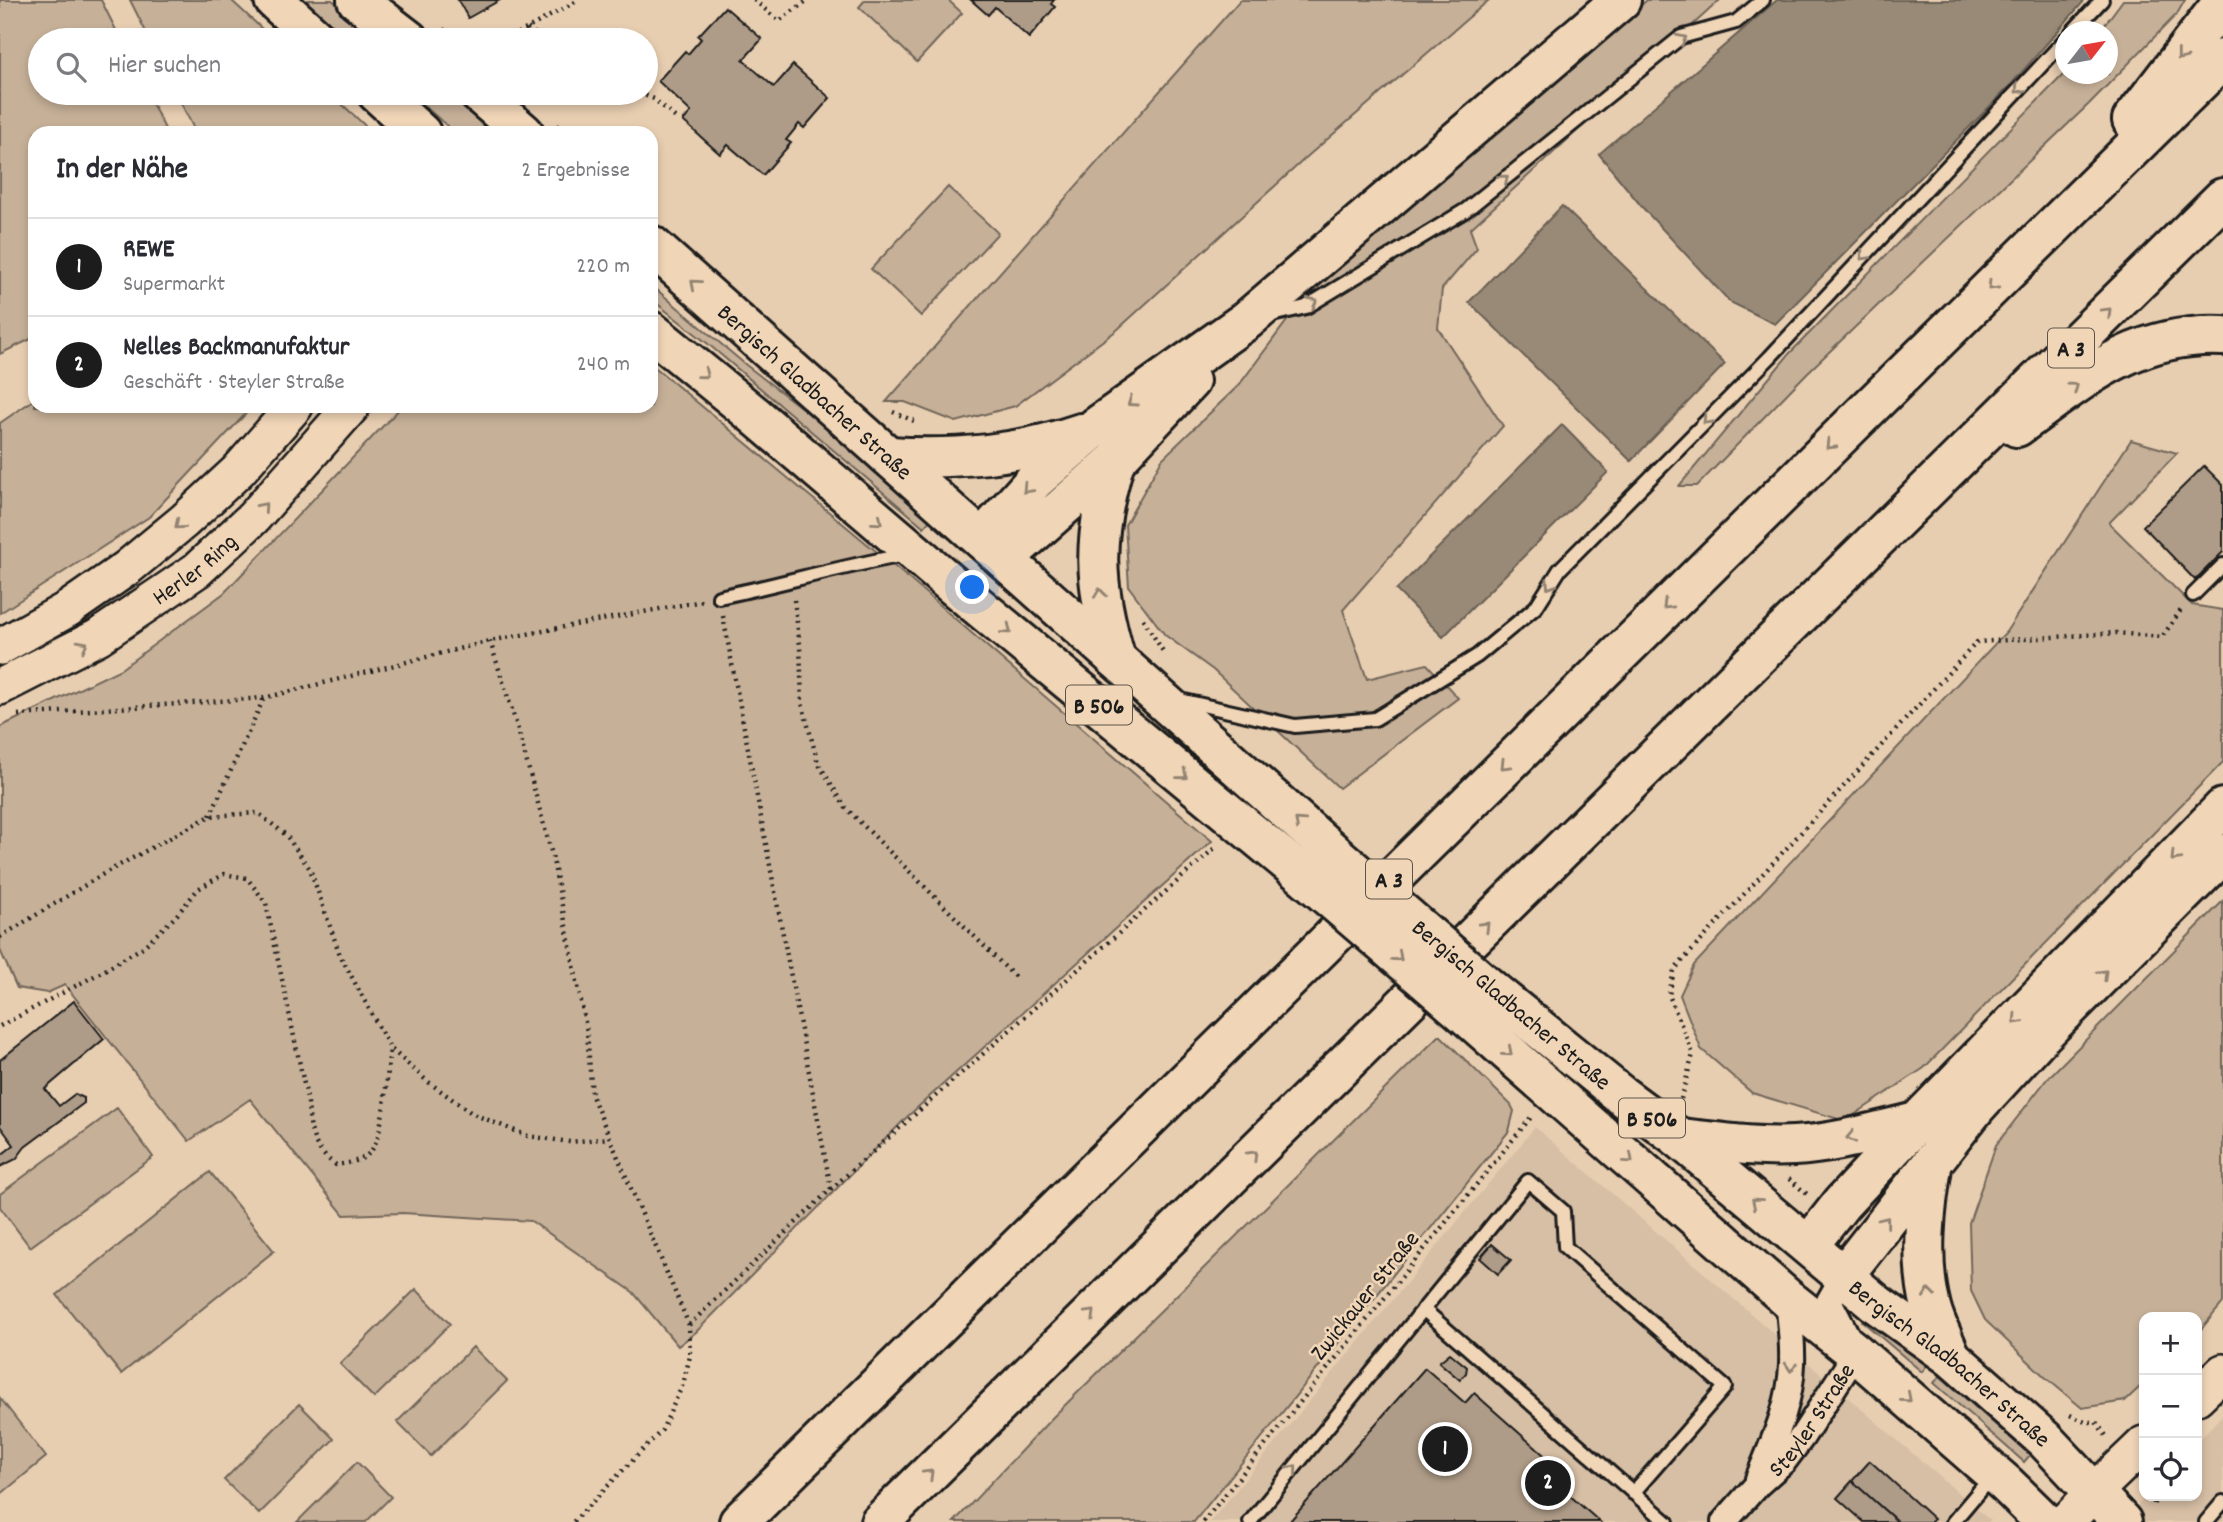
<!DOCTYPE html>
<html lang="de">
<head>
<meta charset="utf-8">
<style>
	:root { --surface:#fff; --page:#f7f7f7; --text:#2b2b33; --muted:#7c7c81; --line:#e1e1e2; --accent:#1c1c1c }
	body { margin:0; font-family:Dekko,sans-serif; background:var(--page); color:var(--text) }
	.controls { position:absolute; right:21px; bottom:21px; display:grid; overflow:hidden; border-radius:14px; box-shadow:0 4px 10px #0003 }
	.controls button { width:63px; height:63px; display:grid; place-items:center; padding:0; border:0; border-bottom:2px solid var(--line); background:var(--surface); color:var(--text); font:35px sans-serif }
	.compass { position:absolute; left:2055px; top:21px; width:63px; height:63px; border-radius:50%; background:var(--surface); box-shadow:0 4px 10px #0003; rotate:59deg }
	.you { position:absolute; left:973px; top:588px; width:24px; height:24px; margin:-18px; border:5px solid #fff; border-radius:50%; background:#1a73e8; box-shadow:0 0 0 10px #1a73e833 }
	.badge { display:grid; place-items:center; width:46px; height:46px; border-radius:50%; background:var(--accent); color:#fff; font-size:23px; font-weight:700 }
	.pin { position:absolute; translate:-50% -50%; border:4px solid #fff; box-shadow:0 2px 7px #0006 }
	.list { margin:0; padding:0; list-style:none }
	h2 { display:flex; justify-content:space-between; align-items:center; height:91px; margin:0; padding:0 28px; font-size:30px }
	h2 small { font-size:23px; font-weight:400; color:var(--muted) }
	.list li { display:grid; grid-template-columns:46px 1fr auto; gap:21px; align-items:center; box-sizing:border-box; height:98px; padding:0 28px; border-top:2px solid var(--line) }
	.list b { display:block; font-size:26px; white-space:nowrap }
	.list p { margin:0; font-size:23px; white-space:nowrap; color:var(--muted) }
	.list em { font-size:23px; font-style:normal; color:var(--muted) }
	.icon { flex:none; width:38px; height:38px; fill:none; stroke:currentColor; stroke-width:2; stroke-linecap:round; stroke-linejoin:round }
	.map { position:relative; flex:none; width:2223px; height:1522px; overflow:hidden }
	.search { position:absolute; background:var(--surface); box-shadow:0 4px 10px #0003; left:28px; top:28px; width:630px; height:77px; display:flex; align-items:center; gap:18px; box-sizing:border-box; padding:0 24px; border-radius:38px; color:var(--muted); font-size:26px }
	.panel { position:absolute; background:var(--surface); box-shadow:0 4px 10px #0003; left:28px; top:126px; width:630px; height:287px; border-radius:21px }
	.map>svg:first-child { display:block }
	.built { fill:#d7bfa5 }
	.green { fill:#c6b098; stroke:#71665a; stroke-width:2 }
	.water { fill:#998a77; stroke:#675e53; stroke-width:2 }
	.building { fill:#af9c88; stroke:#1c1c1c; stroke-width:2 }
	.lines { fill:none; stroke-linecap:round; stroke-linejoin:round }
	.lane-casing { stroke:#1c1c1c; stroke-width:18 }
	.street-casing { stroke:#1c1c1c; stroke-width:30 }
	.secondary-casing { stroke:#1c1c1c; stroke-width:40 }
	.primary-casing { stroke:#1c1c1c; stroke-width:44 }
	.highway-casing { stroke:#1c1c1c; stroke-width:44 }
	.path { stroke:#1c1c1c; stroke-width:4.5; stroke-dasharray:2 5; stroke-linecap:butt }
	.lane { stroke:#f0d5b7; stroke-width:12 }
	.street { stroke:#f0d5b7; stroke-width:24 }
	.secondary { stroke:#f0d5b7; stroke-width:35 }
	.primary { stroke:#f0d5b7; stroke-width:38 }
	.highway { stroke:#f0d5b7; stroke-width:38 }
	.primary-bridge-casing { stroke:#1c1c1c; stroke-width:44; stroke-linecap:butt }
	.primary-bridge { stroke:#f0d5b7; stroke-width:38 }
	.oneway { stroke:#918271 }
	.labels { text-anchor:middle; stroke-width:5; stroke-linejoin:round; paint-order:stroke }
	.shield { fill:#f0d5b7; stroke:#5c544a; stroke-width:2 }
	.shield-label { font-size:23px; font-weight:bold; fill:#1c1c1c }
	.street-label { font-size:24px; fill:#1c1c1c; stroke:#f0d5b7 }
</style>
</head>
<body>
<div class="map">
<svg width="2223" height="1522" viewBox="0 0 2223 1522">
	<rect width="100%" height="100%" fill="#e8ceb1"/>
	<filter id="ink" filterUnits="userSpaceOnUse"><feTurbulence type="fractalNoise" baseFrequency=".0143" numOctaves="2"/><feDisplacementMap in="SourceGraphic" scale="14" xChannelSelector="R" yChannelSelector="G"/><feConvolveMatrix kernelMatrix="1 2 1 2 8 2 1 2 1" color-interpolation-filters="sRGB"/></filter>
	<g filter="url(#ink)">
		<!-- built -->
		<path class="built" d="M1535 1127 1992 1522H1210Z
			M2223 1414V1522H2122L2147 1496H2197V1442Z"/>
		<!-- green -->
		<path class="green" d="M0 0H101L121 40H40V93H147L167 133H35V337L0 354Z
			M130 0H231L274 40H150Z
			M308 0H332L382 40H350L306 3Z
			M865 0H948L962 13 917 62 859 7Z
			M1240 0H1489L1309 155 1117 330 1015 406 956 422 905 402H886Z
			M1647 0H1720L1470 229 1477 248 1442 289 1438 328 1503 426 1343 610 1367 679 1427 664 1458 698 1339 788 1213 670 1165 635 1129 587 1125 525 1162 459 1239 385 1319 278Z
			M2123 0H2185L2177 14 2089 104 1807 373 1697 486H1679L1790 353 2065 73 2108 74V32L2100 31Z
			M176 93H330L373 133H196Z
			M410 93H457L498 122 507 133H455Z
			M948 187 998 233 921 316 871 269Z
			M651 285 746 365 829 429 932 518 924 527 707 343 651 299Z
			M651 364 901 572 1212 841 907 1117 696 1332 678 1346 633 1292 531 1221 403 1213 344 1215 250 1099 189 1141 65 985 47 993 17 988 0 950V727L121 669 224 593 402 406H651Z
			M35 399V406H253L149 517 0 613V423Z
			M2131 440 2177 453 2109 523 2192 605 2223 610V762L1924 1068 1845 1121 1752 1093 1701 1049 1680 995 1694 965 2006 632Z
			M2223 901V1303L2197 1334V1317H2144V1383L2125 1401 2082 1408 2045 1377 1985 1320 1971 1291 1969 1223 1996 1145 2047 1079Z
			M1440 1035 1511 1105 1514 1111 1509 1131 1194 1522H954L1052 1418Z
			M117 1108 153 1157 30 1247 0 1207V1194Z
			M210 1172 274 1251 121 1374 57 1295Z
			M416 1289 450 1324 374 1398 340 1364Z
			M1868 1313 1927 1365 1922 1372 1862 1321Z
			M473 1347 507 1381 431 1456 397 1422Z
			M1940 1376 2030 1455 2024 1462 1934 1383Z
			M0 1398 46 1457 0 1495Z
			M299 1404 334 1439 259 1514 224 1480Z
			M357 1462 391 1497 366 1522H297Z"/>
		<!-- water -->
		<path class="water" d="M1777 0H2085L2007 89 1775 324 1730 302 1642 207 1599 154Z
			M1562 206 1725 364 1631 461 1469 302Z
			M1562 425 1608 472 1443 637 1396 590Z"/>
		<!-- building -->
		<path class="building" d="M458 0H500L468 18Z
			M971 0H1054L1051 4 1055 7 1029 38 995 7 988 15Z
			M725 7 762 39 743 60 774 87 793 65 830 98 804 128 799 124 786 140 791 143 763 175 728 145 720 154 683 121 691 112 658 81 685 51 688 54 701 39 698 36Z
			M2204 466 2223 485V552L2195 580 2143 526Z
			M74 1001 104 1039 45 1089 59 1106 75 1094 84 1098V1103L25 1147 16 1159 0 1167V1156L14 1145 0 1126V1060Z
			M1492 1244 1511 1260 1498 1274 1480 1258Z
			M1450 1353 1467 1367 1466 1373 1460 1380 1439 1362Z
			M1425 1368 1465 1403 1474 1393 1569 1477 1560 1487 1600 1522H1289Z
			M1870 1461 1934 1519 1931 1522H1898L1852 1481Z
			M1852 1481 1891 1516 1898 1522H1864L1837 1498Z"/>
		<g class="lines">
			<!-- lane casing -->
			<g class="lane-casing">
				<path id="lane" d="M2072 32 2102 0
					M1272 315 1306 307 1466 210 1681 37 1736 22 1763 0
					M2193 595 2223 565
					M719 597C781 584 842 566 905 555
					M1180 700 1295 726 1375 719 1477 656 1536 607 1560 569 1770 357 2066 39
					M1423 1309 1667 1522
					M1250 1522 1528 1181 1563 1211 1565 1247 1725 1387 1633 1493
					M1953 1522 1991 1477
					M2206 1522 2223 1502"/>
			</g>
			<!-- street casing -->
			<g class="street-casing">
				<g id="street">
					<path d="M1758 1479C1773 1442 1791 1404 1792 1364 1793 1343 1790 1320 1788 1299"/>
					<path id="s1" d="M1724 1522 1756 1486 1784 1461 1802 1437 1856 1353 1829 1301 1844 1275"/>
				</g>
			</g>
			<!-- secondary casing -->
			<g class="secondary-casing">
				<g id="secondary">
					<path d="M0 647 68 609 127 568 184 521 238 471 295 406"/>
					<path id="s2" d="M0 687 98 637 197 570 253 518 352 406"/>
					<path d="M2197 1397 2223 1372"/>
					<path d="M2066 1522 2094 1492 2144 1444"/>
				</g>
			</g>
			<!-- primary casing -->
			<g class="primary-casing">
				<g id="primary">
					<path d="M274 0 318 40"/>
					<path d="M357 0 409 40"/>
					<path d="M377 93 421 133"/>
					<path d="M478 93 524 133"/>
					<path id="s3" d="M651 245 1335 854"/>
					<path d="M651 331 753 414 955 587 1309 880"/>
					<path id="s4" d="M1494 992 1621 1095 1679 1138 1878 1305 1951 1357 2045 1440 2122 1522"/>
					<path d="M1468 1017 1788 1299 1856 1353 2006 1484 2045 1522"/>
				</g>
			</g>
			<!-- highway casing -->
			<g class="highway-casing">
				<path id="highway" d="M2132 120 2223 2
					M2017 427C2084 379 2135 332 2223 336
					M888 456C955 460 1017 455 1081 433
					M1115 461C1092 538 1093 583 1116 659
					M982 539 1034 481 1096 427 1247 320 1621 0
					M1004 559 1115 461 1190 381
					M1679 1138C1717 1142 1756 1148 1794 1146 1835 1144 1877 1131 1917 1122
					M1933 1161C1925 1208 1919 1260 1931 1307 1935 1324 1945 1341 1951 1357
					M1809 1245 1842 1203 1917 1122 2223 808
					M1844 1275 1976 1107 2037 1040 2223 854
					M739 1522 2223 59
					M880 1522 2223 198"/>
			</g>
			<!-- path -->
			<path class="path" d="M754 0 779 21 808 0
				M528 28 543 40
				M443 29 455 40
				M506 40 579 0
				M639 93 654 99 677 119
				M557 125 567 133
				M893 412 914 421
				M794 600 800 645 802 703 818 763 846 808 1015 977
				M723 616 831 1189
				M1143 619 1164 653
				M490 641 517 726 552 855 587 1032 592 1096 689 1325 690 1356 683 1384 662 1430 573 1522
				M18 715 264 698 490 641 702 601
				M210 816 264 698
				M0 937 105 873 210 816 258 813 286 835 310 869 340 955 390 1048 427 1081 473 1114 528 1136 570 1142 609 1138
				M0 1026 100 973 143 947 176 916 198 889 224 874 247 878 266 903 308 1103C310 1130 312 1149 336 1165 348 1163 362 1162 371 1151 384 1134 387 1073 390 1049
				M1681 1099 1693 1054 1669 995 1674 970 1977 642 2116 633 2162 637 2181 610
				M1789 1179 1807 1194
				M689 1325 831 1189 1217 846
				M2070 1415 2085 1422H2096L2107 1437
				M2153 1496 2155 1498 2153 1508
				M1203 1522 1532 1116"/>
			<!-- lane -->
			<use href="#lane" class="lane"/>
			<!-- street -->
			<use href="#street" class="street"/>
			<!-- secondary -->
			<use href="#secondary" class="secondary"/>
			<!-- primary -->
			<use href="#primary" class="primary"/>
			<!-- highway -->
			<use href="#highway" class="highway"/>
			<!-- primary-bridge casing -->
			<g class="primary-bridge-casing">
				<path id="primary-bridge" d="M1335 854 1494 992
					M1309 880 1468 1017"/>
			</g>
			<!-- primary-bridge -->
			<use href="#primary-bridge" class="primary-bridge"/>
		</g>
		<!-- one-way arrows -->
		<defs><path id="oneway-chevron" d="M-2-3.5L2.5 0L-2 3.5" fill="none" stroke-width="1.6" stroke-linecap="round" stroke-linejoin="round" transform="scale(1.75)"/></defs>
		<g class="oneway">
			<use href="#oneway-chevron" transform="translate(1682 39) rotate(-27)"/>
			<use href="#oneway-chevron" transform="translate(2181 56) rotate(128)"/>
			<use href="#oneway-chevron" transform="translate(2019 89) rotate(133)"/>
			<use href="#oneway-chevron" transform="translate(1504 179) rotate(-39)"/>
			<use href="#oneway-chevron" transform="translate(1864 256) rotate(133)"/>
			<use href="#oneway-chevron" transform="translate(695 284) rotate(-139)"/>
			<use href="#oneway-chevron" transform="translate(1992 286) rotate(135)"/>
			<use href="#oneway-chevron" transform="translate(1313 302) rotate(-28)"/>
			<use href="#oneway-chevron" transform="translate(2107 312) rotate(-45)"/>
			<use href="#oneway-chevron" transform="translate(704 374) rotate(39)"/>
			<use href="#oneway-chevron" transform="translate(2074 387) rotate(-36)"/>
			<use href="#oneway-chevron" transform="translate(1132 402) rotate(145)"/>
			<use href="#oneway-chevron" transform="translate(1707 420) rotate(135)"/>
			<use href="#oneway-chevron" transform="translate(1830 445) rotate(135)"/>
			<use href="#oneway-chevron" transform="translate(1027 489) rotate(133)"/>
			<use href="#oneway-chevron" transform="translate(263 507) rotate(-49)"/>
			<use href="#oneway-chevron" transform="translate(878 521) rotate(41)"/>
			<use href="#oneway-chevron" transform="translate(179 525) rotate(140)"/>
			<use href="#oneway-chevron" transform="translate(1550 585) rotate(123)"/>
			<use href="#oneway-chevron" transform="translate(1100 593) rotate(-97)"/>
			<use href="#oneway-chevron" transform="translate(1667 605) rotate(135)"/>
			<use href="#oneway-chevron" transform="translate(1007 630) rotate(39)"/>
			<use href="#oneway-chevron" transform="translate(83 645) rotate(-28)"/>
			<use href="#oneway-chevron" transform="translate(1505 765) rotate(135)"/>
			<use href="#oneway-chevron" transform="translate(1183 775) rotate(39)"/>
			<use href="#oneway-chevron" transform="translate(1299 822) rotate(-138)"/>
			<use href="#oneway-chevron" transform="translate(2175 857) rotate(134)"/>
			<use href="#oneway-chevron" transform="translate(1485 926) rotate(-45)"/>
			<use href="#oneway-chevron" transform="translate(1398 957) rotate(41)"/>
			<use href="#oneway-chevron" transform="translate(2103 974) rotate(-45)"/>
			<use href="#oneway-chevron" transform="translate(2017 1020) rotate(134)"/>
			<use href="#oneway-chevron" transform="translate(1508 1052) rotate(41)"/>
			<use href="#oneway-chevron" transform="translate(1851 1137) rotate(168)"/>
			<use href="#oneway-chevron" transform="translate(1253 1155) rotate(-45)"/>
			<use href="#oneway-chevron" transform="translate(1629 1159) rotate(41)"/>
			<use href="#oneway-chevron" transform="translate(1756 1202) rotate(-140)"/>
			<use href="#oneway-chevron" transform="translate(1885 1221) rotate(-52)"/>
			<use href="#oneway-chevron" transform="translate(1929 1293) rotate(-97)"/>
			<use href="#oneway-chevron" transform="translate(1091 1314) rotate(-45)"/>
			<use href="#oneway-chevron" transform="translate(1791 1367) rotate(94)"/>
			<use href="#oneway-chevron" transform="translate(1907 1398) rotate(41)"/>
			<use href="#oneway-chevron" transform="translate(1293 1469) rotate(-51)"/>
			<use href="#oneway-chevron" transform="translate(929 1474) rotate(-45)"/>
		</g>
	</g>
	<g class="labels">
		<!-- shield labels -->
		<g class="shield">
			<rect x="2048" y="328.5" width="46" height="39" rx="5"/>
			<rect x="1066" y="685.5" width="66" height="39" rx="5"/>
			<rect x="1366" y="859.5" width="46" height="39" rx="5"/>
			<rect x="1619" y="1098.5" width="66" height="39" rx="5"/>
		</g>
		<g class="shield-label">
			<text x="2071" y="356">A 3</text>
			<text x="1099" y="713">B 506</text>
			<text x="1389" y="887">A 3</text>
			<text x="1652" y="1126">B 506</text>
		</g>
		<!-- street labels -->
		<g class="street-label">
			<text dy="8" stroke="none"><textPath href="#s3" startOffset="220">Bergisch Gladbacher Straße</textPath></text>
			<text dy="8" stroke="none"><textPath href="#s2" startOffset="228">Herler Ring</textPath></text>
			<text transform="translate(1512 1004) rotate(40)" y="8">Bergisch Gladbacher Straße</text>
			<text transform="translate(1364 1295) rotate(-51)" y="8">Zwickauer Straße</text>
			<text dy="8" stroke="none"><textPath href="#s4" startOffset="588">Bergisch Gladbacher Straße</textPath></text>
			<text dy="8" stroke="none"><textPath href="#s1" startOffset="135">Steyler Straße</textPath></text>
		</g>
	</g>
</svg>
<div class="controls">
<button>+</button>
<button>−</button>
<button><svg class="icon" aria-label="locate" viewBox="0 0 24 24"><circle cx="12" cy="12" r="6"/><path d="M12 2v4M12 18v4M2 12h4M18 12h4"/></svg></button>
</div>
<svg class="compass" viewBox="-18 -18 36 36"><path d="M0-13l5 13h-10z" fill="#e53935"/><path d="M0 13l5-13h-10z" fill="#7c7c81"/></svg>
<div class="you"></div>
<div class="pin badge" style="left:1445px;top:1449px">1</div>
<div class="pin badge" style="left:1548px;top:1483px">2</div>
<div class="search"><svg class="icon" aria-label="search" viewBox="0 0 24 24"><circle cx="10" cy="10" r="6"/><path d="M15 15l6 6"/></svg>Hier suchen</div>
<section class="panel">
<h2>In der Nähe<small>2 Ergebnisse</small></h2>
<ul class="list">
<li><span class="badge">1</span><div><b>REWE</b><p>Supermarkt</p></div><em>220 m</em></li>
<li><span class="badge">2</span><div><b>Nelles Backmanufaktur</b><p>Geschäft · Steyler Straße</p></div><em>240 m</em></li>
</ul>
</section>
</div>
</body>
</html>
